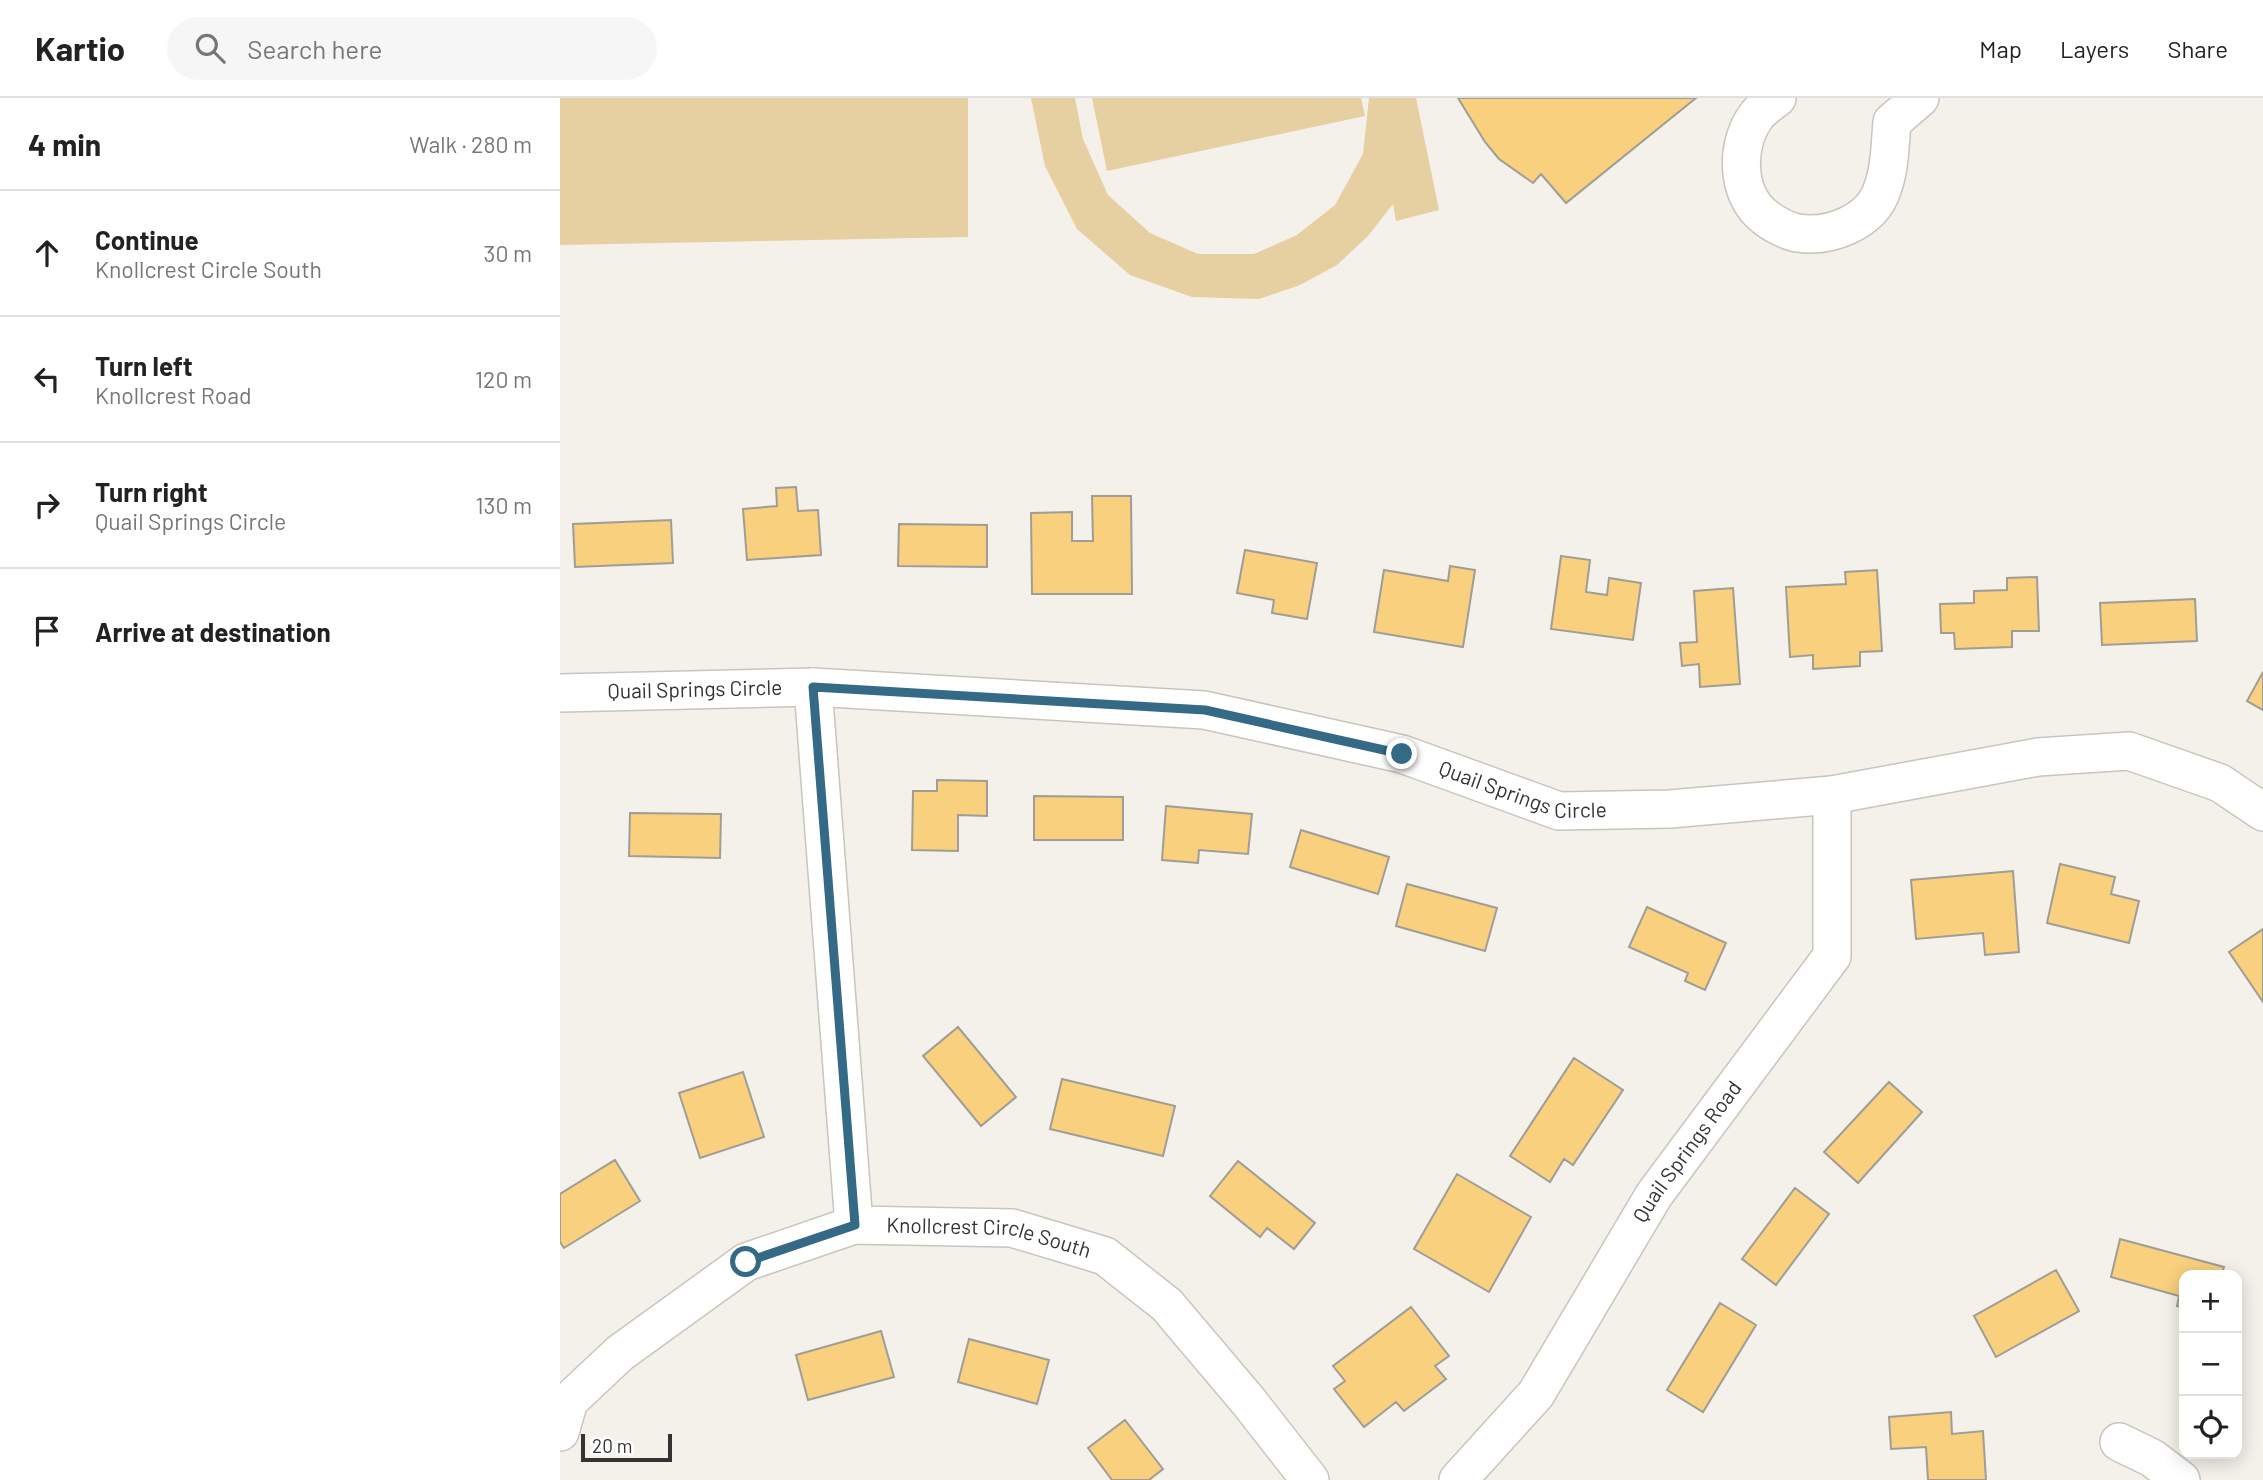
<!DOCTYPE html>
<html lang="en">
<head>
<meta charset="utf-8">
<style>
	:root { --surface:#fff; --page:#f6f6f6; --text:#222; --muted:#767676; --line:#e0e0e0 }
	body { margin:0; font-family:Barlow,sans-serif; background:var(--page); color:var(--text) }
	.controls { position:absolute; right:21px; bottom:21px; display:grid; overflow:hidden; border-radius:14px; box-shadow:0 4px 18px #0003 }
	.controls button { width:63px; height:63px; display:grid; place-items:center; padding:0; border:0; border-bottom:2px solid var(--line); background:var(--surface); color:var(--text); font:35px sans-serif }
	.scale { position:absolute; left:21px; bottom:18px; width:91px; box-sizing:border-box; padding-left:7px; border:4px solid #353331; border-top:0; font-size:19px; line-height:24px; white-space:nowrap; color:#353331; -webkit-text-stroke:5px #fff; paint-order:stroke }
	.stop { position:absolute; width:21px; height:21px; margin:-16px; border:5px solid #356a86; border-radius:50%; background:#fff }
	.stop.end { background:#356a86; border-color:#fff; box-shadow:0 2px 7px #0008 }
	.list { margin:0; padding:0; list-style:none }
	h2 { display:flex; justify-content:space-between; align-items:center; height:91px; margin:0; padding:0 28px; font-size:30px }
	h2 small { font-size:23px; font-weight:400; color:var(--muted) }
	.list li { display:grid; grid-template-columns:46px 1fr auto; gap:21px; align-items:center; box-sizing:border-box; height:126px; padding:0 28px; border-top:2px solid var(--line) }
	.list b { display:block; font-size:26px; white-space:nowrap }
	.list p { margin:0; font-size:23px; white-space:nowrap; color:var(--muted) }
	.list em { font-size:23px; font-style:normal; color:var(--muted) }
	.icon { flex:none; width:38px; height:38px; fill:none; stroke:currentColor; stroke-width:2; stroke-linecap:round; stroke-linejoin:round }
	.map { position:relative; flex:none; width:1703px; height:1382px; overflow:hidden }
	header { display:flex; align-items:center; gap:42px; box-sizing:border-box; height:98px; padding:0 35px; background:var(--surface); border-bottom:2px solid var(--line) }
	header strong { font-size:33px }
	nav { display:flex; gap:38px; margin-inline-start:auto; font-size:24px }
	.search { width:490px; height:63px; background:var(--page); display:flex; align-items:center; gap:18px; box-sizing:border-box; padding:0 24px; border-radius:38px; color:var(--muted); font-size:26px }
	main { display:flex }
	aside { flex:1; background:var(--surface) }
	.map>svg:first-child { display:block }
	.green { fill:#e6cfa1 }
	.building { fill:#f8d07e; stroke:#a09d97; stroke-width:2 }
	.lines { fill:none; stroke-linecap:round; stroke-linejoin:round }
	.minor-casing { stroke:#c8c5be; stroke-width:40 }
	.minor { stroke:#fff; stroke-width:37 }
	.route { stroke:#356a86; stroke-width:9 }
	.labels { text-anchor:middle; stroke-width:6; stroke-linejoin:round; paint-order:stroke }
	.street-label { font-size:21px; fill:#353331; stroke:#fff }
</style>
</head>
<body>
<header>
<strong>Kartio</strong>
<div class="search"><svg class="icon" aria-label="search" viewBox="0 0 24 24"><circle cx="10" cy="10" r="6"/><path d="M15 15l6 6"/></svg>Search here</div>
<nav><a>Map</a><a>Layers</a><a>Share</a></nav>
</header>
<main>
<aside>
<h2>4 min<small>Walk · 280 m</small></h2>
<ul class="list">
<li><svg class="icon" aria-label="ahead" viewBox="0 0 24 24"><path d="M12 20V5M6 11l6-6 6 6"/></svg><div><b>Continue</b><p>Knollcrest Circle South</p></div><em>30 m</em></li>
<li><svg class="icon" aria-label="left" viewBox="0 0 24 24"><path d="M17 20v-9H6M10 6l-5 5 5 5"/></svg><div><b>Turn left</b><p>Knollcrest Road</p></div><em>120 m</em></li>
<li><svg class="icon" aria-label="right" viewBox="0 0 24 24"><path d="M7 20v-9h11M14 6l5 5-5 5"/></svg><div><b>Turn right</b><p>Quail Springs Circle</p></div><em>130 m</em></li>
<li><svg class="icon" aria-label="arrive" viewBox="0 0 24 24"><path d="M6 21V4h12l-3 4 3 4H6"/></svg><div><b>Arrive at destination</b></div></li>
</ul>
</aside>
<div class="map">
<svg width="1703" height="1382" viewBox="0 0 1703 1382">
	<rect width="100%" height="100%" fill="#f4f1ea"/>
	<!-- green -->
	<path class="green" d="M0 0H408V139L0 147Z
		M471 0H515L523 41 548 97 590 135 638 156H694L737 137 775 107 803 56 809 0H856L879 112 836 123 833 106 808 138 777 167 740 187 699 201 632 199 570 177 517 131 485 68Z
		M532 0H801L805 18 547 73Z"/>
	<!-- building -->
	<path class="building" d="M898 0H1136L1006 105 981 76 973 85 939 61 925 44Z
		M236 389 238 413 258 412 261 457 187 462 183 411 217 408 216 390Z
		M532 398H571L572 496H472L471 415 512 414V443H533Z
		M111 422 113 465 15 469 13 426Z
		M339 426 427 427V469L338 468Z
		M685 452 757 465 747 521 712 515 714 502 677 495Z
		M1001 458 1030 462 1026 494 1047 497 1049 480 1081 485 1073 542 991 531Z
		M890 468 915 472 903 549 814 534 824 472 888 483Z
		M1317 472 1322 553 1300 554V568L1253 571V557L1230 559 1226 489 1286 486 1285 474Z
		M1477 479 1479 533H1452V549L1395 551 1394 535H1381L1380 506 1414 505V493L1447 492V480Z
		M1173 490 1180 586 1140 589 1139 566 1122 568 1120 545 1137 544 1134 493Z
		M1635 501 1637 543 1542 547 1540 505Z
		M1703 574V612L1687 603Z
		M377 682 427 683V718L398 717V753L352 752 353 693H377Z
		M474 698 563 699V742H474Z
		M606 708 692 716 688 756 639 752 638 765 602 762Z
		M70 715 161 716 160 760 69 758Z
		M741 732 829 759 818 796 730 769Z
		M1500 766 1555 779 1551 796 1579 803 1569 845 1487 825Z
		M1453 773 1459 854 1425 857 1423 835 1356 841 1351 782Z
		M847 786 937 810 925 853 836 828Z
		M1087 809 1166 845 1145 892 1125 883 1128 875 1069 849Z
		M1703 831V904L1669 854Z
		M398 929 456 999 421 1028 363 958Z
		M1014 960 1063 992 1013 1067 1004 1061 990 1084 950 1058Z
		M183 974 204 1039 140 1060 119 995Z
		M502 981 615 1008 603 1058 490 1031Z
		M1329 984 1362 1014 1298 1085 1264 1054Z
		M55 1062 80 1103 4 1150 0 1144V1096Z
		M678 1063 755 1125 734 1151 707 1130 700 1139 650 1098Z
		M897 1076 971 1119 929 1194 854 1151Z
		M1235 1090 1269 1116 1216 1187 1182 1161Z
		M1560 1141 1664 1169 1661 1177H1624V1210L1617 1208 1619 1198 1551 1179Z
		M1496 1172 1519 1213 1436 1259 1414 1218Z
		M1160 1205 1196 1227 1143 1314 1107 1292Z
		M851 1209 889 1258 875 1268 886 1281 844 1313 836 1304 804 1329 774 1291 785 1283 773 1268Z
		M321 1233 334 1279 248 1302 236 1257Z
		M409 1241 489 1262 477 1306 398 1284Z
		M1391 1314 1392 1336 1423 1333 1426 1382H1368L1366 1349 1331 1351 1329 1319Z
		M565 1322 603 1371 589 1382H552L528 1350Z"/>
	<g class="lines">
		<!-- minor casing -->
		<g class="minor-casing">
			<g id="minor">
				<path d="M1217 0C1210 5 1202 11 1197 17 1175 45 1175 96 1205 119 1212 125 1229 134 1238 135 1270 140 1311 124 1322 92 1330 71 1330 47 1332 24L1360 0"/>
				<path d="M253 589 294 1127"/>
				<path id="s1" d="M0 595 253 589 644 612 842 656 999 713 1110 711 1272 697 1478 659 1569 653 1660 685 1703 714"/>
				<path id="s2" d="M0 1334 9 1303 60 1255 186 1164 294 1127 452 1130 545 1158 607 1207 689 1304 750 1382"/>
				<path d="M1559 1344 1592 1360 1621 1382"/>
				<path id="s3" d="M898 1382 976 1296 1094 1097 1272 858V697"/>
			</g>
		</g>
		<!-- minor -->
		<use href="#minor" class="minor"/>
	</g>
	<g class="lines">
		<!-- route -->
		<path class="route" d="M186 1164 295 1127 253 589 645 612 842 656"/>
	</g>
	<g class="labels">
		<!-- street labels -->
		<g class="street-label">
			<text dy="7" stroke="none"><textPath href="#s1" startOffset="135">Quail Springs Circle</textPath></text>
			<text dy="7" stroke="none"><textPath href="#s1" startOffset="975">Quail Springs Circle</textPath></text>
			<text dy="7" stroke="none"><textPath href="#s3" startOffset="402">Quail Springs Road</textPath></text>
			<text dy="7" stroke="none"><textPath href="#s2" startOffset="508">Knollcrest Circle South</textPath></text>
		</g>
	</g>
</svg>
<div class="controls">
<button>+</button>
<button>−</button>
<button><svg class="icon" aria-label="locate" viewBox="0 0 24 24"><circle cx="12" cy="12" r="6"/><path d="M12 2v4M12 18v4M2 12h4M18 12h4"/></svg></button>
</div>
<div class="scale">20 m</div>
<div class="stop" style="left:186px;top:1164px"></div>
<div class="stop end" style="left:842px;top:656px"></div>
</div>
</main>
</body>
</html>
